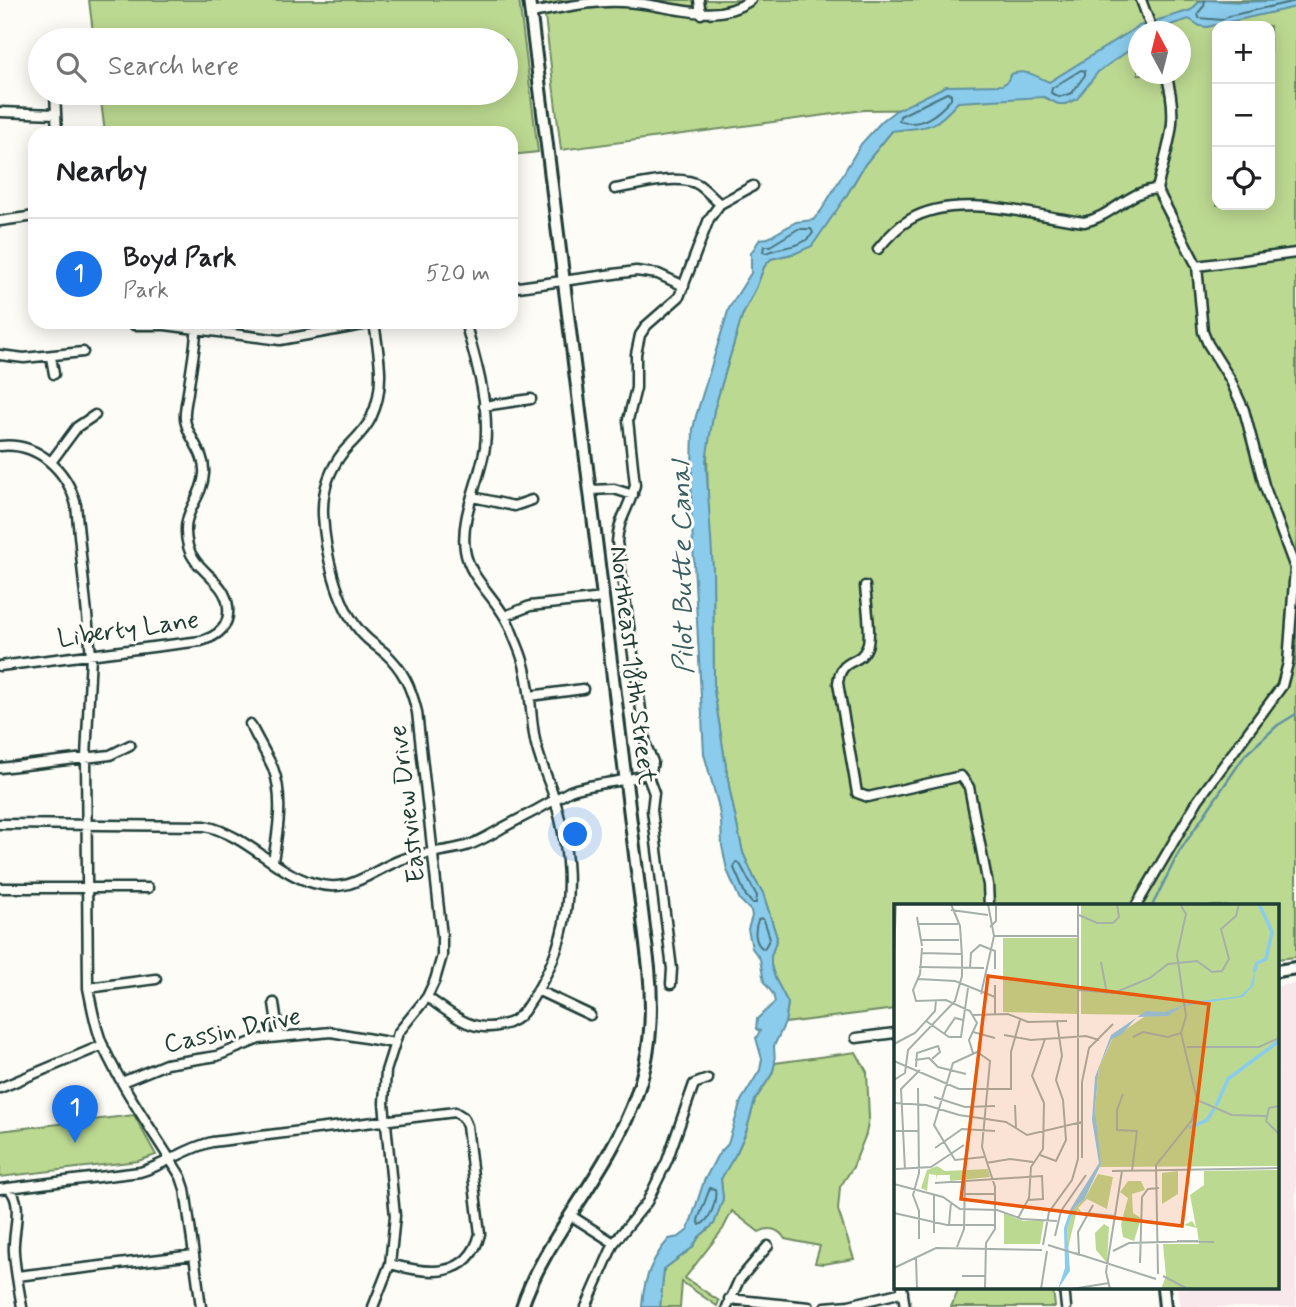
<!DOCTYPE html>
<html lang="en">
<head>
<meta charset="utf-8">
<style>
	:root { --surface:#fff; --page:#f2f2f2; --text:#202124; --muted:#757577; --line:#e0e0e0; --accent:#1a73e8 }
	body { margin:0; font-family:Mynerve,sans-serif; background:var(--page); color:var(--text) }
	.controls { position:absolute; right:21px; top:21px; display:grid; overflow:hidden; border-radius:14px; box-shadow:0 4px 18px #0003 }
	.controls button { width:63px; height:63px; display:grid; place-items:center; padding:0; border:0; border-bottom:2px solid var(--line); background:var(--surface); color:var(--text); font:35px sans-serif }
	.compass { position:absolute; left:1128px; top:21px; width:63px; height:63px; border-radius:50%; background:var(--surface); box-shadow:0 4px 18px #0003; rotate:353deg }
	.you { position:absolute; left:576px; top:835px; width:24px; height:24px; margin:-18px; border:5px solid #fff; border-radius:50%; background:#1a73e8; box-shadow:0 0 0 10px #1a73e833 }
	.badge { display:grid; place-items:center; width:46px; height:46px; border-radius:50%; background:var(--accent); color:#fff; font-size:23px; font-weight:700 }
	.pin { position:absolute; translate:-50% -58px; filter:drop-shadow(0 2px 4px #0008) }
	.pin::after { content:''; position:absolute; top:37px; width:24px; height:21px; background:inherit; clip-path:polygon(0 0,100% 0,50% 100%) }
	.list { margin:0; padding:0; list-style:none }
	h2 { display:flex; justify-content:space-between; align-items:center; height:91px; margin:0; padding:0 28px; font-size:30px }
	h2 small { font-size:23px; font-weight:400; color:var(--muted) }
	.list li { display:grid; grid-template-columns:46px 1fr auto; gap:21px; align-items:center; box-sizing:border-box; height:112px; padding:0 28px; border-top:2px solid var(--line) }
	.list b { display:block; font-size:26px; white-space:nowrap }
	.list p { margin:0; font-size:23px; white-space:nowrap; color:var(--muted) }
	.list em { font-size:23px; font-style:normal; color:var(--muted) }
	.icon { flex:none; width:38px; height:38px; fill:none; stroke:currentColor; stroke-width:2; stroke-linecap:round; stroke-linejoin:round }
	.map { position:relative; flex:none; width:1296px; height:1307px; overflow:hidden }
	.search { position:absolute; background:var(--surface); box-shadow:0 4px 18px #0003; left:28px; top:28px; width:490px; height:77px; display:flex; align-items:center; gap:18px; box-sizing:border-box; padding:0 24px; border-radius:38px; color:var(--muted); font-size:26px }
	.panel { position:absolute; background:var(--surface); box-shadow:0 4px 18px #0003; left:28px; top:126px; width:490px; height:203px; border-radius:21px }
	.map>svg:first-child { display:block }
	.built { fill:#f8e8ec }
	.green { fill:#bcd991; stroke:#6e8b62; stroke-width:2; fill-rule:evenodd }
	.water { fill:#8bcbec; stroke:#6092a2; stroke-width:2 }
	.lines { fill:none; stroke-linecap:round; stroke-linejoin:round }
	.shore { stroke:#4a767e; stroke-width:2 }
	.stream { stroke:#6092a2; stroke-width:2.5 }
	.street-casing { stroke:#1f3d34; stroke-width:13 }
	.secondary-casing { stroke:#1f3d34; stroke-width:16 }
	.street { stroke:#fdfcf7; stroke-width:8 }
	.secondary { stroke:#fdfcf7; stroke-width:10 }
	.labels { text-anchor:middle; stroke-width:6; stroke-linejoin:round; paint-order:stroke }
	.street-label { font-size:26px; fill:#1f3d34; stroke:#fdfcf7 }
	.water-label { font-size:28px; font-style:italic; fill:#3a6062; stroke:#fdfcf7 }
	.inset-river { fill:none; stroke:#8bcbec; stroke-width:3.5 }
	.inset-road { fill:none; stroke:#a4b0a9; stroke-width:2 }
	.view { fill:#e8590c; fill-opacity:0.15; stroke:#e8590c; stroke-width:3.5 }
	.inset-edge { fill:none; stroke:#1f3d34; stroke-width:3.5 }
</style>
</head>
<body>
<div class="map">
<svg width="1296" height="1307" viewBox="0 0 1296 1307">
	<rect width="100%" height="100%" fill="#fdfcf7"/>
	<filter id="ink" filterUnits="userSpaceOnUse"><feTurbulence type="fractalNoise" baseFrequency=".0143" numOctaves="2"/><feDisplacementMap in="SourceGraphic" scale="14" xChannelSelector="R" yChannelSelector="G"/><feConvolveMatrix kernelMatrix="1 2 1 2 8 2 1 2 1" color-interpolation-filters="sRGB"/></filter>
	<g filter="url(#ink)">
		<!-- built -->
		<path class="built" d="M1296 983V1307H1180L1177 1288H1277V986Z"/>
		<!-- green -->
		<path class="green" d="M89 0H519L538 152 511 155V133H105L100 93H506V40H94Z
			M543 0H1296V957L1277 959V906H895V1009L785 1023 788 1003 774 978 771 965V956L777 938 763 893 755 880 743 853 730 792 714 691 713 570 708 521 707 445 714 410 742 316 756 288 764 267 770 259 796 253 845 198 865 164 892 131 950 109 864 110 561 150ZM1217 26H1270V205H1217ZM1138 32H1180V74H1138Z
			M856 1052 867 1072 869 1118 866 1134 853 1167 840 1187 838 1210 854 1259 823 1264 815 1263 820 1246 785 1239C779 1229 769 1226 759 1232L732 1211 723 1229 685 1278 719 1301 717 1306 682 1282 680 1307H660L664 1269 692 1248 699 1237 714 1224 723 1199 721 1180 723 1174 737 1152 746 1132 755 1100 772 1074 775 1063Z
			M134 1115 156 1155 138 1161 0 1177V1131Z
			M959 1288 1053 1289 1055 1307H951Z"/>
		<!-- water -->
		<path class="water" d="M1206 0 1241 2 1296 0V7L1207 27 1200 26 1189 19 1161 28 1138 32V44L1098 72 1077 99 1066 104H1058L1044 97 958 102C931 132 928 126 892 131L865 164 845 198 812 246 796 253 771 259 764 267 756 288 742 316 714 410 706 461 713 570 714 691 730 792 743 853 755 880 763 893 777 938 771 956V965L775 978 788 1003 785 1023 774 1046 775 1063 772 1074 755 1100 746 1132 737 1152 721 1179 723 1199 714 1224 699 1237 692 1248 664 1269 660 1307H642C643 1281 652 1258 669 1239L679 1237 688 1230 704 1181 717 1156 728 1144 741 1101 760 1070 762 1059 756 1038 760 1031 756 1029 757 1019 775 1002 773 994 764 982 760 959 752 948 748 929 752 916 751 911 740 900 727 870 722 846 721 821 718 804 704 754 691 506 693 429 696 416 729 308 751 273V253L760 239 768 238 796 222 813 220 821 211 861 144 882 121 895 111 946 86 1002 85 1007 82 1011 74C1026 69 1036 76 1049 82L1139 26 1191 10 1199 2Z"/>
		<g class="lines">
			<!-- shore -->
			<path class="shore" d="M1205 0 1204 6 1198 13 1199 18 1222 20 1229 16 1296 1
				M1081 70 1085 71V75L1072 93 1059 97 1051 93 1052 88Z
				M947 93 951 94V99C937 115 921 128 899 121L900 116Z
				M798 229H811L813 233C801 250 781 245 766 253L763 252 764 246H770Z
				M736 862 740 864 757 896 756 903H752L746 896 734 868Z
				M761 918 764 920 770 938 764 949C754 944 754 930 758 920Z
				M710 1188 715 1189C717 1201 711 1220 700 1225L698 1220Z"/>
			<!-- stream -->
			<path class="stream" d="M1152 906 1179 852 1245 755 1278 725 1296 714"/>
			<!-- street casing -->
			<g class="street-casing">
				<path id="street" d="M699 0 701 14
					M1141 0 1153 32
					M531 13C561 8 593 0 623 2 667 3 712 27 751 0
					M55 93 57 133
					M0 112 56 114
					M615 189C637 185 680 173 699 185 706 190 713 198 720 204
					M0 221 35 216
					M878 249C887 238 897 227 909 220 957 191 1033 216 1084 222 1111 217 1130 190 1157 189
					M1197 266 1296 253
					M511 288 636 271 658 274 684 286
					M134 325H165L280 340 379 322
					M0 355 24 358 83 352
					M51 357 54 374
					M484 406 531 399
					M0 446C38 442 67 470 76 505L91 655 86 758 88 988C92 1007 95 1027 103 1046 124 1092 155 1134 181 1177L185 1189 201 1307
					M51 462 77 427 95 415
					M590 490 614 489 633 495
					M473 497 514 506 532 500
					M865 586C866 601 872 635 867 647 859 667 841 656 838 683L857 793 868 797 961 776 969 787 988 885 989 906
					M505 616 530 606 603 598
					M0 666 201 641C218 636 230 627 228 607 226 580 194 571 188 546 179 511 202 502 204 474 206 452 187 438 185 419 184 410 187 400 188 392 191 369 196 345 197 322
					M530 696 583 689
					M250 724C257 738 266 753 273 768 284 797 278 831 273 861
					M0 768 110 755 130 745
					M647 774 654 793 652 810 672 969 671 984
					M0 824 205 826C247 835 274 872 313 883 352 895 371 870 403 859 423 852 445 852 466 846 479 842 492 834 504 827 526 816 548 804 570 791 593 782 635 782 651 771L653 762 646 745 617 542C618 519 630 507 635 485L628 420 636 388V354L640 335 647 325 679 297 709 219 720 204 753 186
					M0 888H148
					M1136 906 1198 800 1282 686 1288 663 1295 568 1264 485 1244 410 1230 379 1208 344 1203 332 1197 266 1157 189C1168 143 1180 122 1166 74
					M88 988 156 979
					M539 991 590 1015
					M427 997C450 1013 472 1034 502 1025 511 1023 519 1018 524 1011 572 944 578 879 555 800 549 780 539 761 535 740 530 714 531 687 523 661 520 650 514 638 510 627 499 600 469 579 465 550 460 516 480 481 485 447 490 405 476 361 465 322
					M274 1003 279 1037
					M856 1038 895 1033
					M122 1082 166 1064 217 1056 259 1039 331 1032 394 1043
					M0 1088 103 1045
					M8 1188C25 1202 12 1233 14 1252 15 1270 19 1289 22 1307
					M0 1189 140 1172C166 1165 185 1148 212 1142L455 1112 463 1117 467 1126 480 1234C468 1280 427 1274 390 1264
					M570 1215 614 1243
					M17 1276 194 1255
					M902 1288 905 1307
					M1064 1288 1066 1307
					M729 1299 809 1307
					M373 1307 390 1264 395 1216 384 1103 386 1071 398 1033 427 997 435 980 442 956V936L417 712C411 687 403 669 384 652 376 646 366 639 360 631 336 603 325 551 323 515 322 491 329 470 344 451 354 440 365 431 371 418 386 387 379 355 374 323
					M586 1307 614 1243 647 1202 667 1161 694 1084 708 1079
					M727 1307 739 1280 768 1246
					M825 1307 849 1305 903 1292"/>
			</g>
			<!-- secondary casing -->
			<g class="secondary-casing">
				<path id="secondary" d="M1277 971 1296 968
					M1163 1288 1165 1307
					M522 1307C534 1271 555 1239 575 1208 630 1123 659 1072 649 968L529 0"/>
			</g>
			<!-- street -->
			<use href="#street" class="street"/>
			<!-- secondary -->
			<use href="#secondary" class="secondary"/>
		</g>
	</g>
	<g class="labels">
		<!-- street labels -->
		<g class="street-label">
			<text transform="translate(128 628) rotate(-8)" y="9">Liberty Lane</text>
			<text transform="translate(634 665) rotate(83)" y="9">Northeast 18th Street</text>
			<text transform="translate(406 804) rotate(-97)" y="9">Eastview Drive</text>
			<text transform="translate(232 1029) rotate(-12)" y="9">Cassin Drive</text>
		</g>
		<!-- water labels -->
		<g class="water-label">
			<text transform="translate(681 568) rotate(-91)" y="10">Pilot Butte Canal</text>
		</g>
	</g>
	<!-- overview -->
	<g transform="translate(894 904)">
		<rect width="385" height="385" fill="#fdfcf7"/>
		<path d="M187 0H385V262L206 263 201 205 205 163 219 134 253 111 187 110ZM109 34H183V110L109 108ZM43 262 51 267 94 265 96 273 56 277V271H43L42 276V271L35 270 33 287 27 284 33 266ZM385 266V385H267L272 372 269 340H305L303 324 290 321 298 317 302 323 296 291 310 281V267ZM284 267V290L268 300V269ZM204 270 219 273 213 305 193 295 184 304 189 310 183 306 174 344 173 325 181 303 190 296ZM234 277H247L251 286 238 290 239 309 247 314 240 337 229 333 227 320 234 294 226 288ZM110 309 129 317 150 316 146 340H110ZM210 320 215 323 213 359 202 346 201 329Z" fill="#bcd991"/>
		<path d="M361 66 360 81 349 93 289 102 274 112 243 113 227 131 218 135 205 163 201 205 207 260 190 296 181 303 173 325 176 367 164 385 171 364 170 324 177 304 205 259 198 216 201 173 217 131 252 107 271 108 298 98 346 92 356 83Z" fill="#8bcbec"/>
		<path class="inset-river" d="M360 68 363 59 372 55 378 28 365 0M322 202 334 175 385 137M295 224 313 216 320 205"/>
		<path class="inset-road" d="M57 6 94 11M185 11 203 19H219L225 13 223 0M23 13 28 42M23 20H64M96 23 102 17V2M100 32H184M26 36H65M28 44 26 70 19 86 22 97 52 96 76 107 83 119 75 136 79 149M27 49 67 50M0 50 2 0M207 58 213 90M25 63 90 64M76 64 77 49 86 41 101 47V65M24 75 61 77 101 93M101 81V110M184 86 220 89 256 74 274 60 303 57 318 68 328 67 335 55 327 25 342 12 345 0M87 90 100 32 94 0M79 111 114 110 134 118 173 117M32 117 55 133H68M79 128 101 134M50 130 61 114 69 116M110 131 137 136 192 132 205 136M67 133 74 84M239 133 249 128 274 133 287 129M0 140 21 129 41 107 42 96M293 143H365L385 134M21 156 35 154 44 163 72 170M0 157 65 185H117V148L126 116M22 163 23 149 44 142 46 148 38 155M0 176 11 169 14 146 61 97 68 72V52L66 22 57 0M24 184 25 269 19 291 25 307V335M229 190 223 206V226L243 227 238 267M40 193 71 203 101 202M303 196 338 211 372 212M0 199 32 201 65 211 112 218 133 231 188 218V178L195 144 219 120M121 201 122 225M385 202 375 204 372 217 385 230M2 227H25M41 244 68 225 101 227M146 251 162 257 172 236 169 196 162 176 168 152 163 118M90 253 61 256 40 221 59 159 83 148 96 157 88 243 101 283V325L92 339 91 385M188 254V218M92 259 116 255 139 258M2 265 37 263 70 241M11 266 7 185 26 166M218 267 385 264M41 279 148 272 149 295 134 296M0 280 49 293 66 305 103 306 128 315 163 317M70 290H101M40 291V329M0 309 53 321H101M191 309 221 312M124 314 135 294 137 263 149 245 150 199 138 172 151 135M55 321 57 298M161 332 167 307 192 271M283 337 320 338M149 341 155 308 178 276 184 255V0M154 341 186 351M63 343 70 325 71 275M219 347 235 339 304 337M181 349 262 375M185 350 184 328 199 301M22 354 23 385M246 359 248 293 254 285 265 284M0 364 42 344 148 346M264 370 262 261 298 216 303 196 287 129 292 112 283 51 292 10 286 0M68 372H92M269 372 294 385M147 385 153 347M178 385 215 379M216 385 212 368 228 267"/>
		<path class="view" d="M94 72 315 100 288 322 67 295Z"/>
		<rect width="385" height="385" class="inset-edge"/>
	</g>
</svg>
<div class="controls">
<button>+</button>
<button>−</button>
<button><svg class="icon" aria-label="locate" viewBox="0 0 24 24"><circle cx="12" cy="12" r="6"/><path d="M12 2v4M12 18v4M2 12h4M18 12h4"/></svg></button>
</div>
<svg class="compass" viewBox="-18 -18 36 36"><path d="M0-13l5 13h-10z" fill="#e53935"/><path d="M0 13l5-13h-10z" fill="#757577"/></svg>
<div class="you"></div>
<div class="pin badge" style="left:75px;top:1143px">1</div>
<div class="search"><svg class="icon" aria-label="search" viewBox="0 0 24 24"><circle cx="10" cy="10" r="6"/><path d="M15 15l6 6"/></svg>Search here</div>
<section class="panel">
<h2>Nearby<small></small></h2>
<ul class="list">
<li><span class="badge">1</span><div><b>Boyd Park</b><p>Park</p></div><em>520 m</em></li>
</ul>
</section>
</div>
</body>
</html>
